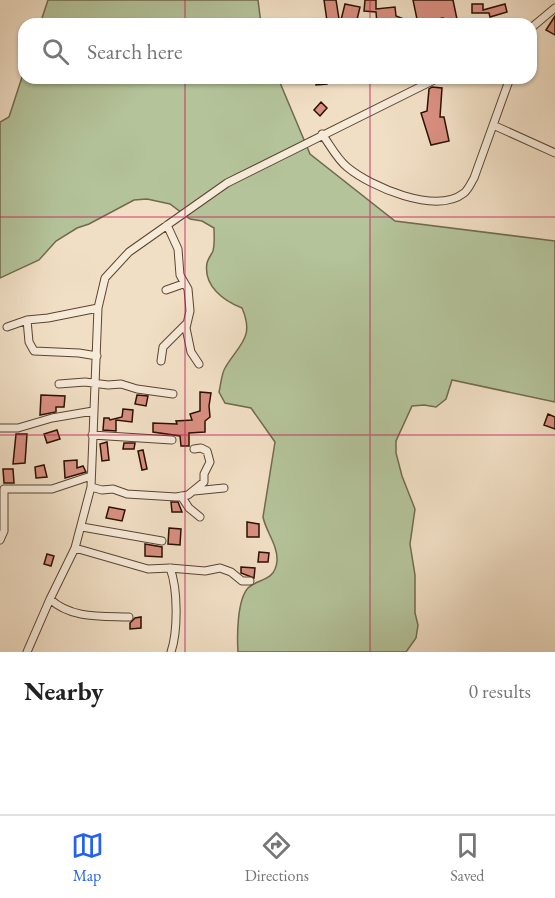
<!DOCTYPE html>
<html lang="en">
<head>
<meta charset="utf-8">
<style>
	:root { --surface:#fff; --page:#f6f6f6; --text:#222; --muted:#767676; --line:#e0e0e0; --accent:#2563eb }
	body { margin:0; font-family:"EB Garamond",serif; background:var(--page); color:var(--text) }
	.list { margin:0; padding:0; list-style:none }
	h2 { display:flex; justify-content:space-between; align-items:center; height:78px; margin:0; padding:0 24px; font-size:26px }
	h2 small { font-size:20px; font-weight:400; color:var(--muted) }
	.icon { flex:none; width:33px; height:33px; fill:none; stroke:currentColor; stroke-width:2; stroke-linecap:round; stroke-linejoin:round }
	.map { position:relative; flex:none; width:555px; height:652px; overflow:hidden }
	.search { position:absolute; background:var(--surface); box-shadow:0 2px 4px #0004; left:18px; right:18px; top:18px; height:66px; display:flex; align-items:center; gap:15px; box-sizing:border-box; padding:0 21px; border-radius:18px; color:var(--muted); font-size:22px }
	.sheet { height:162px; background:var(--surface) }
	nav { display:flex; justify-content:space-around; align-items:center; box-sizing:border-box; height:84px; border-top:2px solid var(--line); background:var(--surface); font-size:16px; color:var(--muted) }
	nav a { display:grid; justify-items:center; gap:3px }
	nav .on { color:var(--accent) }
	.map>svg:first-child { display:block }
	.green { fill:#b4c39a; stroke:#706a4d; stroke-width:1.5 }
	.building { fill:#d98f81; stroke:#2b1000; stroke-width:1.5 }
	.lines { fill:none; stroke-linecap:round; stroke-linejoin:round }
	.minor-casing { stroke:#5c4431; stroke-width:9 }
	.minor { stroke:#f6ead9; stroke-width:7 }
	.grid { fill:none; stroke:#c2185b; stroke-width:1.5; stroke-opacity:0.55 }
</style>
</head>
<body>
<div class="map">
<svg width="555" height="652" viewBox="0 0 555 652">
	<rect width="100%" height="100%" fill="#f1dfc5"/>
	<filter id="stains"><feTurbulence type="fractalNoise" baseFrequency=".00333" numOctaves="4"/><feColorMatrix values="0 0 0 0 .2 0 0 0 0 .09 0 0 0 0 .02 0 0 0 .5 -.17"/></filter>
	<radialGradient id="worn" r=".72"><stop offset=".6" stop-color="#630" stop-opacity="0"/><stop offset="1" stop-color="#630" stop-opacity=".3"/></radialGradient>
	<!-- green -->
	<path class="green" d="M48 0H258L261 24H40Z
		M24 71V78H278L310 154 395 221 555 241V402L452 380 446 399 436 407 424 405 412 406 396 441V453L402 476 415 509 410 544 415 575V613L418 625 416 638 406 652H238C237 636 237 600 248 588 258 578 275 582 277 561 278 545 266 532 263 517L275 442 251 408 225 403 219 392C221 385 221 375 225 368 239 344 255 338 242 308 224 301 203 286 207 263 208 259 211 255 213 251 215 243 214 235 214 228L202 221 190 219 170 204 147 199 134 200 89 224 77 228 56 241 39 260 0 278V122L9 117Z"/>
	<!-- building -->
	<path class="building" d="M324 0H336L339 19 327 21Z
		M365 0H376V9L395 7 396 16 416 24H377L376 12 364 11Z
		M413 0H453L458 24H444L443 18 418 24Z
		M345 4 360 7 356 24H340Z
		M472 4H483V10L505 4 507 12 490 17 489 13H472Z
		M555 16V35L546 30Z
		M316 78H327V84L316 85Z
		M432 87 442 88 440 117H444L449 141 431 145 421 113 427 111 429 89Z
		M321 102 327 108 320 116 314 110Z
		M200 392 211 393 209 406 210 417 205 421V432L189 433V446H181L180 436 153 432V423L177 424 176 421 192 420 190 414 200 411Z
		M41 395 65 396 64 407H56V412L40 415Z
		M137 395 148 396 146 406 135 404Z
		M123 409 133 410 132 422 116 420V431L103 430 104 418H109L110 420 122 417Z
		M548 414 555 417V429L544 425Z
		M57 430 60 439 47 443 44 434Z
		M16 434H27L25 463 13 464Z
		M107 442 109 460 102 461 100 444Z
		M124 443H135L134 449H123Z
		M143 450 147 469 142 470 138 451Z
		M77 460V468L83 466 86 472 65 478 64 461Z
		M44 465 47 477 36 478 35 467Z
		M3 469H13L14 483H4Z
		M171 502H178L182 512H172Z
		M109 507 125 510 122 521 106 518Z
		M247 522 259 524V537H247Z
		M169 528 181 529 180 545 168 544Z
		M145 544 162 547V557L145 556Z
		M259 552 269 553 268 562H258Z
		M47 554 54 556 51 566 44 564Z
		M241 567 255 568 254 578 241 573Z
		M141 617V628L130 629V623L135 618Z"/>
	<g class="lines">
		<!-- minor casing -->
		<g class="minor-casing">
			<path id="minor" d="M531 28 555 8
				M493 125 555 153
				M322 134C330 145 337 159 347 167 371 187 436 215 464 193 468 190 471 183 474 178L510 78
				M167 225 178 249 180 275 188 289 190 311 186 328 191 352 199 364
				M166 290 183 284
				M27 320 29 342 34 351 79 353 97 356
				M7 327 27 320 48 318 98 308
				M161 361 163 347 186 324
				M59 384 85 382 108 385 121 384 137 389 173 394
				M0 428H18L52 418 93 411
				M92 435 172 440
				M91 487 102 490 113 489 127 494 176 497 188 495 204 482V474L210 462 207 451 201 448 194 449
				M194 491 224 488
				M181 496 189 508 200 517
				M82 527 162 541
				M0 540 4 531V489H52L91 476
				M75 548 148 569 170 568 205 571 220 568 231 572 242 581H250
				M170 568C178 589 178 631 171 652
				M50 599C71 619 102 616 129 617
				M27 652 50 599 75 548 91 487 98 308 105 278 129 252 227 183 438 78"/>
		</g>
		<!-- minor -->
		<use href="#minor" class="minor"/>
	</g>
	<!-- grid -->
	<path class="grid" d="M185 0V24M370 0V24M185 78V652M370 78V652M0 217H555M0 435H555"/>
	<rect width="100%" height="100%" filter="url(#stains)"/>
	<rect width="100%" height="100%" fill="url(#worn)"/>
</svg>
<div class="search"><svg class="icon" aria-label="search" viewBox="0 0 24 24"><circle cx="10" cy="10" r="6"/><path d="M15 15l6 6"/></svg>Search here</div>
</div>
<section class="sheet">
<h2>Nearby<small>0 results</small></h2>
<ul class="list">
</ul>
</section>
<nav>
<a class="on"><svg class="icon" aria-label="map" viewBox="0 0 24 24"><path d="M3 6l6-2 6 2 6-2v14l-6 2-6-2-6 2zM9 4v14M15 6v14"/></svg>Map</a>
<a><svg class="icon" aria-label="directions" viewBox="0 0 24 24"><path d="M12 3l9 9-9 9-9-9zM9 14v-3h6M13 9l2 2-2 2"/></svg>Directions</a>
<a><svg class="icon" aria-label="saved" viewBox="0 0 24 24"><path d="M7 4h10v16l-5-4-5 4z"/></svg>Saved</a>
</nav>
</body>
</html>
